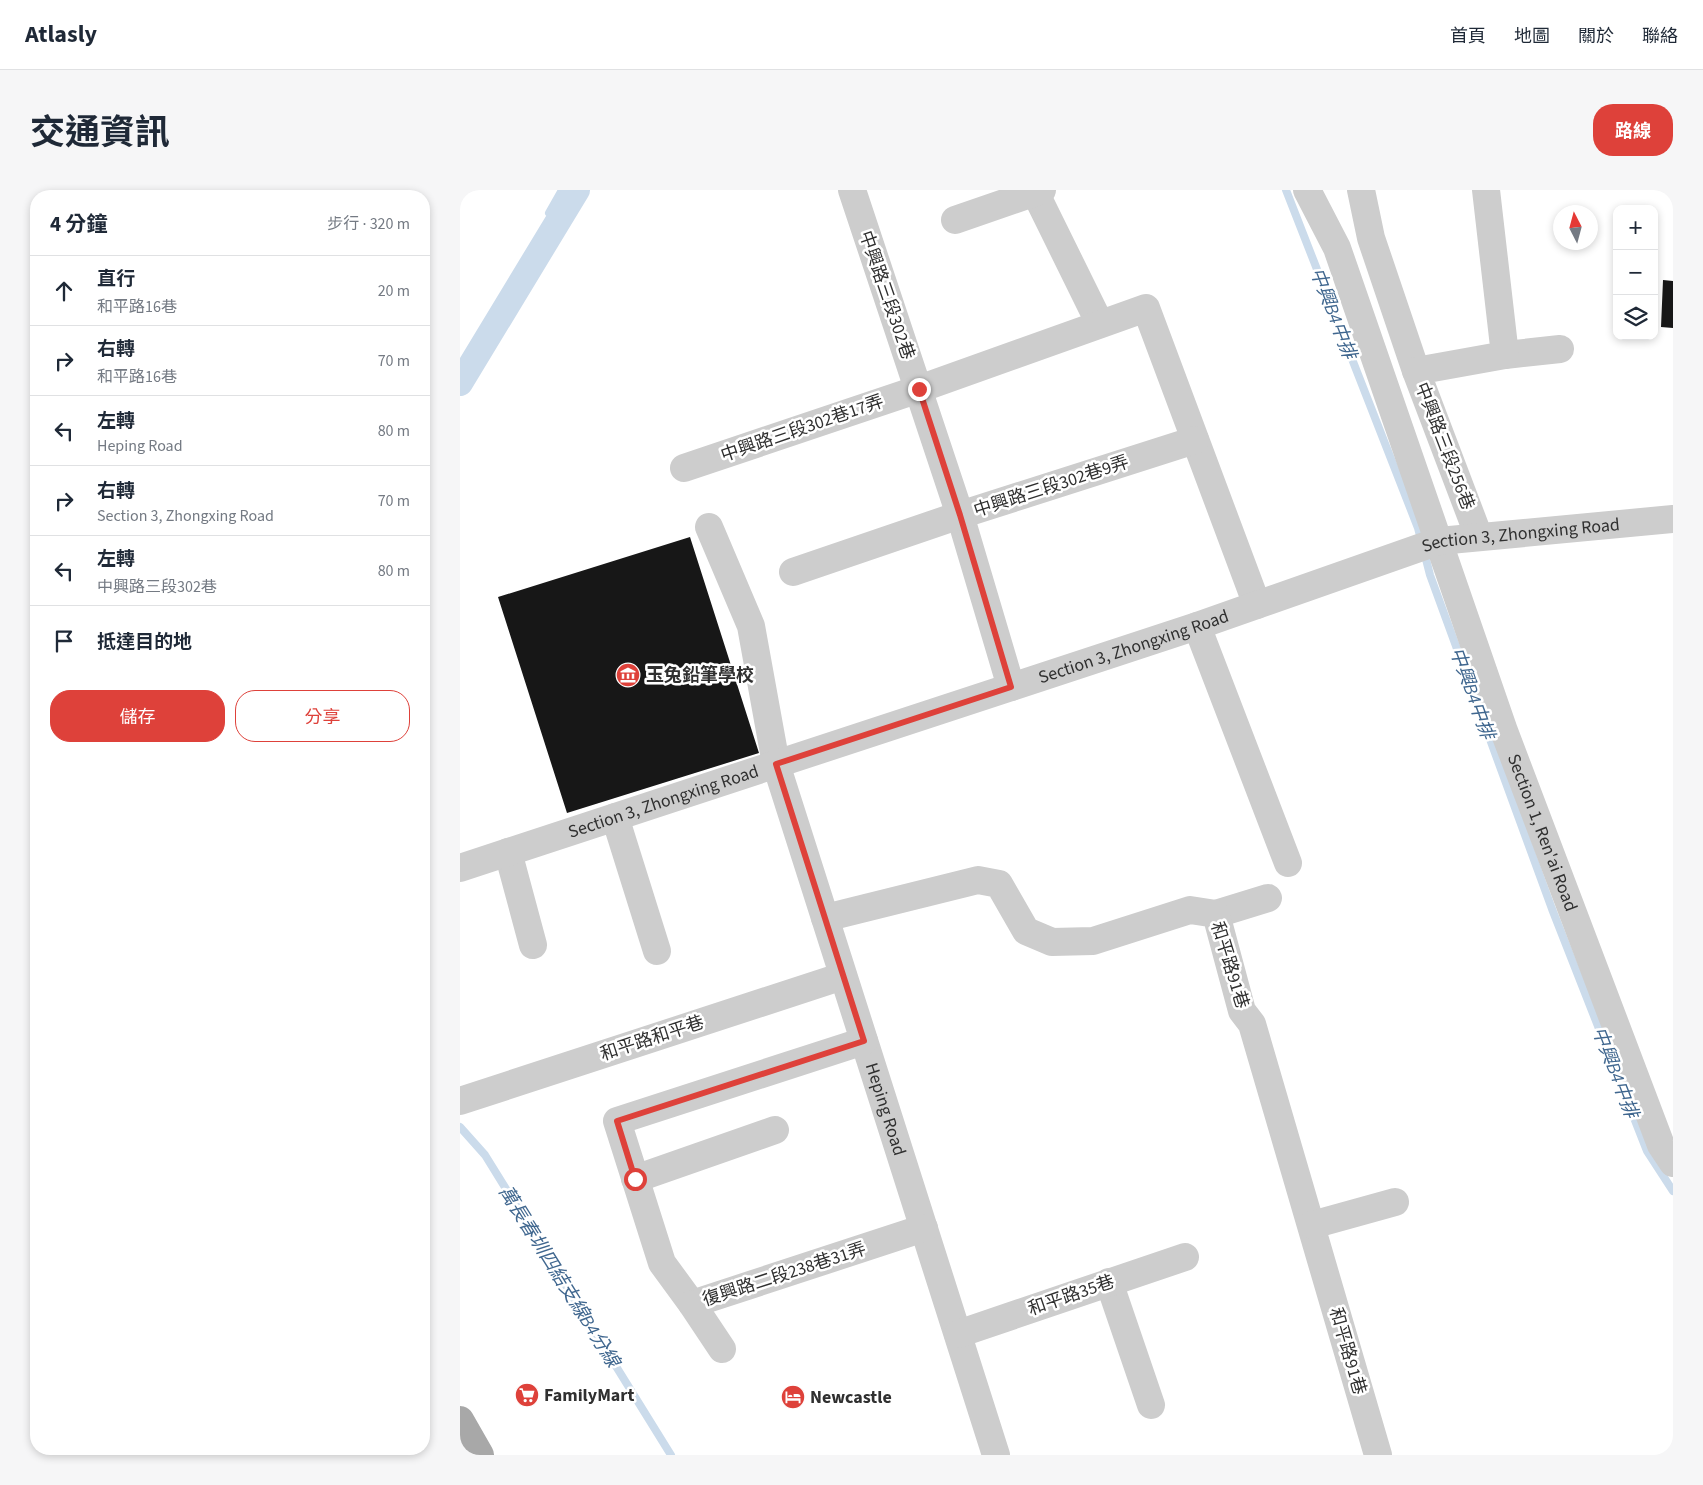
<!DOCTYPE html>
<html lang="zh-TW">
<head>
<meta charset="utf-8">
<style>
	:root { --surface:#fff; --page:#f6f6f7; --text:#1f2937; --muted:#747a83; --line:#e0e1e3; --accent:#de413a }
	body { margin:0; font-family:"Source Sans 3","Noto Sans TC",sans-serif; background:var(--page); color:var(--text) }
	.controls { position:absolute; right:15px; top:15px; display:grid; overflow:hidden; border-radius:10px; box-shadow:0 2px 8px #0003 }
	.controls button { width:45px; height:45px; display:grid; place-items:center; padding:0; border:0; border-bottom:1px solid var(--line); background:var(--surface); color:var(--text); font:25px sans-serif }
	.compass { position:absolute; left:1093px; top:15px; width:45px; height:45px; border-radius:50%; background:var(--surface); box-shadow:0 2px 8px #0003; rotate:354deg }
	.stop { position:absolute; width:15px; height:15px; margin:-11px; border:4px solid #de413a; border-radius:50%; background:#fff }
	.stop.end { background:#de413a; border-color:#fff; box-shadow:0 1px 5px #0008 }
	.list { margin:0; padding:0; list-style:none }
	h2 { display:flex; justify-content:space-between; align-items:center; height:65px; margin:0; padding:0 20px; font-size:21px }
	h2 small { font-size:16px; font-weight:400; color:var(--muted) }
	.list li { display:grid; grid-template-columns:32px 1fr auto; gap:15px; align-items:center; box-sizing:border-box; height:70px; padding:0 20px; border-top:1px solid var(--line) }
	.list b { display:block; font-size:19px; white-space:nowrap }
	.list p { margin:0; font-size:16px; white-space:nowrap; color:var(--muted) }
	.list em { font-size:16px; font-style:normal; color:var(--muted) }
	.actions { display:flex; gap:10px; padding:15px 20px }
	.actions a { flex:1; padding:11px 0; border:1px solid var(--accent); border-radius:20px; text-align:center; font-size:18px; color:var(--accent) }
	.actions .main { background:var(--accent); color:#fff }
	.icon { flex:none; width:28px; height:28px; fill:none; stroke:currentColor; stroke-width:2; stroke-linecap:round; stroke-linejoin:round }
	.map { position:relative; flex:none; width:1213px; height:1265px; overflow:hidden; border-radius:20px }
	header { display:flex; align-items:center; gap:30px; box-sizing:border-box; height:70px; padding:0 25px; background:var(--surface); border-bottom:1px solid var(--line) }
	header strong { font-size:24px }
	nav { display:flex; gap:28px; margin-inline-start:auto; font-size:18px }
	.intro { display:flex; align-items:center; justify-content:space-between; box-sizing:border-box; height:120px; padding:0 30px }
	h1 { margin:0; font-size:35px }
	.button { padding:12px 22px; border-radius:20px; background:var(--accent); color:#fff; font-size:18px; font-weight:700 }
	main { display:flex; gap:30px; padding:0 30px }
	aside { flex:1; background:var(--surface); border-radius:20px; box-shadow:0 2px 8px #0003 }
	.map>svg:first-child { display:block }
	.lines { fill:none; stroke-linecap:round; stroke-linejoin:round }
	.stream { stroke:#cbdbeb; stroke-width:8 }
	.canal { stroke:#cbdbeb; stroke-width:26 }
	.building { fill:#171717 }
	.minor { stroke:#cdcdcd; stroke-width:28 }
	.major { stroke:#a8a8a8; stroke-width:28 }
	.route { stroke:#de413a; stroke-width:6 }
	.labels { text-anchor:middle; stroke-width:5; stroke-linejoin:round; paint-order:stroke }
	.street-label { font-size:18px; fill:#303030; stroke:#fff }
	.poi-label { font-size:18px; font-weight:bold; fill:#303030; stroke:#fff; text-anchor:start }
	.water-label { font-size:19px; font-style:italic; fill:#40678f; stroke:#fff }
</style>
</head>
<body>
<header>
<strong>Atlasly</strong>
<nav><a>首頁</a><a>地圖</a><a>關於</a><a>聯絡</a></nav>
</header>
<div class="intro"><h1>交通資訊</h1><a class="button">路線</a></div>
<main>
<aside>
<h2>4 分鐘<small>步行 · 320 m</small></h2>
<ul class="list">
<li><svg class="icon" aria-label="ahead" viewBox="0 0 24 24"><path d="M12 20V5M6 11l6-6 6 6"/></svg><div><b>直行</b><p>和平路16巷</p></div><em>20 m</em></li>
<li><svg class="icon" aria-label="right" viewBox="0 0 24 24"><path d="M7 20v-9h11M14 6l5 5-5 5"/></svg><div><b>右轉</b><p>和平路16巷</p></div><em>70 m</em></li>
<li><svg class="icon" aria-label="left" viewBox="0 0 24 24"><path d="M17 20v-9H6M10 6l-5 5 5 5"/></svg><div><b>左轉</b><p>Heping Road</p></div><em>80 m</em></li>
<li><svg class="icon" aria-label="right" viewBox="0 0 24 24"><path d="M7 20v-9h11M14 6l5 5-5 5"/></svg><div><b>右轉</b><p>Section 3, Zhongxing Road</p></div><em>70 m</em></li>
<li><svg class="icon" aria-label="left" viewBox="0 0 24 24"><path d="M17 20v-9H6M10 6l-5 5 5 5"/></svg><div><b>左轉</b><p>中興路三段302巷</p></div><em>80 m</em></li>
<li><svg class="icon" aria-label="arrive" viewBox="0 0 24 24"><path d="M6 21V4h12l-3 4 3 4H6"/></svg><div><b>抵達目的地</b></div></li>
</ul>
<div class="actions"><a class="main">儲存</a><a>分享</a></div>
</aside>
<div class="map">
<svg width="1213" height="1265" viewBox="0 0 1213 1265">
	<rect width="100%" height="100%" fill="#fff"/>
	<g class="lines">
		<!-- stream -->
		<path class="stream" d="M826 0 958 338 970 385 1092 719 1187 961 1213 1001
			M89 23 102 0
			M0 937 25 965 211 1265"/>
		<!-- canal -->
		<path class="canal" d="M0 193 117 0"/>
	</g>
	<!-- building -->
	<path class="building" d="M1203 90 1213 91V138L1201 137Z
		M230 347 299 563 107 623 38 407Z"/>
	<g class="lines">
		<!-- minor -->
		<g class="minor">
			<path d="M392 0 500 325 551 497"/>
			<path id="s1" d="M847 0 877 58 1044 541 1201 955 1213 973"/>
			<path d="M901 0 911 48 956 181"/>
			<path d="M575 2 640 134"/>
			<path d="M495 30 582 0"/>
			<path d="M1045 165 1100 159"/>
			<path d="M224 278 459 199 686 118 797 415"/>
			<path id="s2" d="M249 337 291 436 316 574 536 1265"/>
			<path d="M1019 347 956 181 1045 165 1026 0"/>
			<path d="M333 382 500 325 735 250"/>
			<path d="M737 436 828 673"/>
			<path d="M155 627 197 761"/>
			<path d="M48 662 73 755"/>
			<path id="s3" d="M0 678 737 436 979 351 1213 329"/>
			<path d="M756 724 808 708"/>
			<path d="M365 728 518 690 539 694 566 741 592 752 633 751 730 720 756 724 782 821 792 834 918 1265"/>
			<path d="M404 851 157 931 202 1073 232 1114 464 1038"/>
			<path d="M0 911 383 786"/>
			<path d="M175 989 315 940"/>
			<path d="M852 1035 935 1012"/>
			<path d="M649 1092 691 1215"/>
			<path d="M232 1114 262 1159"/>
			<path d="M498 1144 725 1067"/>
		</g>
		<!-- major -->
		<path class="major" d="M0 1230 20 1265"/>
	</g>
	<g class="lines">
		<!-- route -->
		<path class="route" d="M175 989 157 931 404 851 316 574 551 497 500 325 459 199"/>
	</g>
	<!-- icons -->
	<defs>
		<g id="museum-disc" transform="scale(1.25)"><circle r="9.5" fill="#de413a" stroke="#fff"/><path d="M0-6L6-3V-2H-6V-3ZM-5-1h2V3h-2ZM-1-1h2V3h-2ZM3-1h2V3H3ZM-6 4H6V6H-6Z" fill="#fff"/></g>
		<g id="supermarket-disc" transform="scale(1.25)"><circle r="9.5" fill="#de413a" stroke="#fff"/><path d="M-6-5.5h2.5l.6 2H6L4.5 2H-2.5L-4.4-4H-6ZM-1.5 3.2a1.3 1.3 0 1 0 .1 0ZM3 3.2a1.3 1.3 0 1 0 .1 0Z" fill="#fff"/></g>
		<g id="hotel-disc" transform="scale(1.25)"><circle r="9.5" fill="#de413a" stroke="#fff"/><path d="M-6-4.5h1.5V1H6V5H4.5V3h-9V5H-6ZM-4 0a1.8 1.8 0 1 1 3.6 0ZM.5 0V-2.5h3Q6-2.5 6 0Z" fill="#fff"/></g>
	</defs>
	<g fill-rule="evenodd">
		<use href="#museum-disc" x="168" y="485"/>
		<use href="#supermarket-disc" x="67" y="1205"/>
		<use href="#hotel-disc" x="333" y="1207"/>
	</g>
	<g class="labels">
		<!-- street labels -->
		<g class="street-label">
			<text transform="translate(427 105) rotate(71)" y="6">中興路三段302巷</text>
			<text transform="translate(342 238) rotate(-19)" y="6">中興路三段302巷17弄</text>
			<text transform="translate(985 256) rotate(69)" y="6">中興路三段256巷</text>
			<text transform="translate(591 296) rotate(-18)" y="6">中興路三段302巷9弄</text>
			<text dy="6" stroke="none"><textPath href="#s3" startOffset="1114">Section 3, Zhongxing Road</textPath></text>
			<text dy="6" stroke="none"><textPath href="#s3" startOffset="709">Section 3, Zhongxing Road</textPath></text>
			<text dy="6" stroke="none"><textPath href="#s3" startOffset="214">Section 3, Zhongxing Road</textPath></text>
			<text dy="6" stroke="none"><textPath href="#s1" startOffset="685">Section 1, Ren'ai Road</textPath></text>
			<text transform="translate(770 775) rotate(73)" y="6">和平路91巷</text>
			<text transform="translate(192 848) rotate(-18)" y="6">和平路和平巷</text>
			<text dy="6" stroke="none"><textPath href="#s2" startOffset="610">Heping Road</textPath></text>
			<text transform="translate(324 1084) rotate(-18)" y="6">復興路二段238巷31弄</text>
			<text transform="translate(611 1105) rotate(-19)" y="6">和平路35巷</text>
			<text transform="translate(888 1161) rotate(74)" y="6">和平路91巷</text>
		</g>
		<!-- poi labels -->
		<g class="poi-label">
			<text x="186" y="491">玉兔鉛筆學校</text>
			<text x="84" y="1211">FamilyMart</text>
			<text x="350" y="1213">Newcastle</text>
		</g>
		<!-- water labels -->
		<g class="water-label">
			<text transform="translate(874 123) rotate(69)" y="7">中興B4中排</text>
			<text transform="translate(1013 503) rotate(70)" y="7">中興B4中排</text>
			<text transform="translate(1156 882) rotate(69)" y="7">中興B4中排</text>
			<text transform="translate(100 1086) rotate(58)" y="7">萬長春圳四結支線B4分線</text>
		</g>
	</g>
</svg>
<div class="controls">
<button>+</button>
<button>−</button>
<button><svg class="icon" aria-label="layers" viewBox="0 0 24 24"><path d="M12 4l9 5-9 5-9-5zM3 14l9 5 9-5"/></svg></button>
</div>
<svg class="compass" viewBox="-18 -18 36 36"><path d="M0-13l5 13h-10z" fill="#e53935"/><path d="M0 13l5-13h-10z" fill="#747a83"/></svg>
<div class="stop" style="left:175px;top:989px"></div>
<div class="stop end" style="left:459px;top:199px"></div>
</div>
</main>
</body>
</html>
